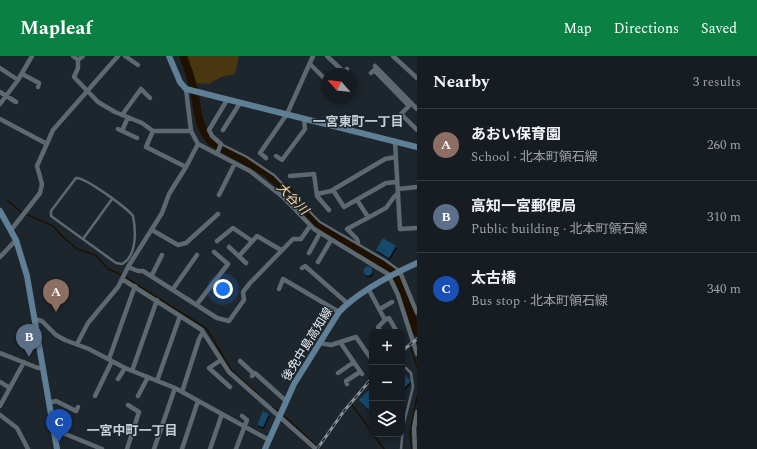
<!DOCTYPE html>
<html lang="en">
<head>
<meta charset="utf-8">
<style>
	:root { --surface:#161c22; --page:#23292f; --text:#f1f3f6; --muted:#9ea1a5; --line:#353a40; --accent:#0b8043 }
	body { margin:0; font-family:Spectral,"Noto Sans JP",serif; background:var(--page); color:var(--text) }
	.controls { position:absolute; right:12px; bottom:12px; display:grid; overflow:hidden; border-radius:8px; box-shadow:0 2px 6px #0003 }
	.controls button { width:36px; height:36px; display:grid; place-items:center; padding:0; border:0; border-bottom:1px solid var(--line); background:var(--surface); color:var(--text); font:20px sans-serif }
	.compass { position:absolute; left:321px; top:12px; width:36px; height:36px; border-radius:50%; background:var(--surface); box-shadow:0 2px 6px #0003; rotate:297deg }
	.you { position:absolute; left:223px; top:233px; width:14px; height:14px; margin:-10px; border:3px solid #fff; border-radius:50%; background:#1a73e8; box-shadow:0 0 0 6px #1a73e833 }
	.badge { display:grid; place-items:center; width:26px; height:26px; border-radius:50%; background:var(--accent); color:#fff; font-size:13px; font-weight:700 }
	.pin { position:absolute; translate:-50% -33px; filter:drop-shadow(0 1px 2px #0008) }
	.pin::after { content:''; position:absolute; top:21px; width:14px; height:12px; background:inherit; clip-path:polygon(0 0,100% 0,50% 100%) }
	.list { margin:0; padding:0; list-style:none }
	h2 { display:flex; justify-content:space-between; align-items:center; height:52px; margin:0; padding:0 16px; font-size:17px }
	h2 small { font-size:13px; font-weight:400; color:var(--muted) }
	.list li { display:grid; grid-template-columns:26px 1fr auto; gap:12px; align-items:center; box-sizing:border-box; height:72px; padding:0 16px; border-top:1px solid var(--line) }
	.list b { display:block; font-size:15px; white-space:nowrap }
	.list p { margin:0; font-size:13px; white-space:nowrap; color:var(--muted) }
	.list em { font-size:13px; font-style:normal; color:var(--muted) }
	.icon { flex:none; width:22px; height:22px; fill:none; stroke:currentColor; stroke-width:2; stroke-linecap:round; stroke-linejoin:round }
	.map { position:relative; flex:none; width:417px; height:393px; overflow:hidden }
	header { display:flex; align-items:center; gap:24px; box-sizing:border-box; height:56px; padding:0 20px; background:var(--accent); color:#fff }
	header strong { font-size:19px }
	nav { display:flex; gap:22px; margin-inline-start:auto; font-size:14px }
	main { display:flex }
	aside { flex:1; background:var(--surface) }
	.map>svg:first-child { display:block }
	.green { fill:#4b370f }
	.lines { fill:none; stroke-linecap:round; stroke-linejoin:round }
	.stream { stroke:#1e1100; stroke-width:1.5 }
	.river { stroke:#1e1100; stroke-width:8 }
	.building { fill:#12496b; filter:url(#shadow) }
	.service { stroke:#5e6870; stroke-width:2.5 }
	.minor { stroke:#5e6870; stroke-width:4.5 }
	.secondary { stroke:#5f7f97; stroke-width:6 }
	.rail-casing { stroke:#8a9197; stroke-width:3 }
	.rail { stroke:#1d262d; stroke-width:1.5; stroke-dasharray:4.5; stroke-linecap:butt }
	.labels { text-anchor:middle; stroke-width:3; stroke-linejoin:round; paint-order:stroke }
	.street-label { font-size:12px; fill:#ebf1f6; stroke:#1d262d }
	.neighbourhood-label { font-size:13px; font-weight:bold; fill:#c4cfd8; stroke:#1d262d }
	.water-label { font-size:13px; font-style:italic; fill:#fad79a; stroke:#1d262d }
</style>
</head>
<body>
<header>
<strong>Mapleaf</strong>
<nav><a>Map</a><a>Directions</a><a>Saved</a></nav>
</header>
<main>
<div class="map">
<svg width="417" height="393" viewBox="0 0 417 393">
	<defs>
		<filter id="shadow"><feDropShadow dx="1" dy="2" stdDeviation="0" flood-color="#0009"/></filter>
	</defs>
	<rect width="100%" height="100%" fill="#1d262d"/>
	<!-- green -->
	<path class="green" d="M178 0H239L235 18 221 21 209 28 195 27Z"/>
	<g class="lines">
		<!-- stream -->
		<path class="stream" d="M7 144 22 157
			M28 159 53 170 62 180 77 193 95 199 108 213 122 219
			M125 221 207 273 232 315 263 343
			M411 290 417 311
			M352 349 372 376
			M272 351 279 356
			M282 358 320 393
			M373 378 384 393
			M412 393 410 377 417 340"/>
		<!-- river -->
		<path class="river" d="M183 0C187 10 190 19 193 30 198 50 196 72 213 87L265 116 289 136 323 173 394 216 402 231 417 276"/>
	</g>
	<!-- building -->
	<path class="building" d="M383 182 396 190 389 202 376 194Z
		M363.5 215a4.5 4.5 0 1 1 9 0a4.5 4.5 0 1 1-9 0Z
		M402 316 411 325 402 334Z
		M372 331V357L359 344Z
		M263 355 269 358 263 371 257 369Z"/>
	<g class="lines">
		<!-- service -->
		<path class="service" d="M221 88 247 101 274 119 320 166 385 204 400 215
			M76 122C85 121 127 152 133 160 136 175 137 200 122 208L116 207 51 160V155Z
			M83 183 112 143
			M401 393 403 371 413 331 411 317 406 312"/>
		<!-- minor -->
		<path class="minor" d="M73 0 78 4V12L74 21 98 46 115 56 142 67 153 75H191
			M125 0 138 9
			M327 0 344 16 347 13
			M393 0 417 22
			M78 4 83 0
			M310 8 326 24
			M375 10 417 53
			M0 12 18 24
			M371 17 374 14 409 50 401 58 417 74
			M22 18 39 27 38 31
			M186 33 191 75 198 88 250 115 283 141 314 173 388 218 398 239 417 298
			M0 36 16 46
			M0 48 18 24 32 0
			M122 59 141 33 150 42
			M0 63 47 88
			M118 73 137 82
			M223 74 240 47
			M122 75 128 61
			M153 75 146 91 186 111
			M395 86 400 173 417 172
			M217 98 221 88 212 80 209 74 227 44
			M276 100 282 104 305 73 304 63
			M266 102 260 97 287 58 313 0
			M290 120 314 118 317 140 329 154
			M398 133 417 131
			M333 134 344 151 386 127 397 126
			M317 138 331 135 385 103 396 101
			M219 139 235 107
			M357 144 368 161
			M11 174 40 137 42 128 37 110 53 74 118 0
			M152 174 178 189 186 187 218 158
			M217 185 233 172 252 185
			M358 187 357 183 347 173 386 152 394 141 398 137
			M229 191 246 207
			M309 197 320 177
			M239 200 257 180 281 194
			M0 201 16 184
			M318 206 331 184
			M128 211 162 157 169 138 186 111 198 88
			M302 212 305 210 347 247
			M400 216 417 257
			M152 219 162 199
			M122 223 202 274 203 276 199 283 182 336
			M173 233 197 199
			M279 233 283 223 339 256
			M369 234 385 264 378 271 381 276
			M197 248 228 208 214 196
			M380 253 392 246
			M34 263 42 265 56 279 65 284 89 293 125 312 175 332 269 384
			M385 264 389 262 397 276
			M203 276 229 316 316 393
			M340 286 362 318
			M319 287 331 289 356 281 372 304
			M77 288 88 267 118 231 128 211 138 215H143L217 262 229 265 244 244 243 236 250 227 293 183H301L310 170
			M0 297 38 312 43 311
			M109 303 135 230
			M221 304 209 312 230 331
			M240 305 254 318
			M132 315 157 244
			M338 317 354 306
			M252 320 255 317 286 345
			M118 323 125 312
			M157 325 180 260
			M0 326 10 332
			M347 328 346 325 360 316
			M95 340 112 305
			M138 340 148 321
			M49 347 56 345 76 355 78 351
			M0 350 24 306
			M0 359 17 372 28 393
			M54 376 58 375 102 393
			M127 393 139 356 128 349
			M154 393 175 332
			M182 393 198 345
			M210 393 222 358
			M236 393 247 364 242 360
			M415 393 414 372 417 356"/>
		<!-- secondary -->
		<path class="secondary" d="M169 0 180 26 186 33 417 91
			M0 155 16 184 27 220 57 393
			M265 393 294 328 339 256C357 237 393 218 417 207"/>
		<!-- rail casing -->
		<g class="rail-casing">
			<path id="rail" d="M402 295 417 283
				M317 393 344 355 372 322"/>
		</g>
		<!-- rail -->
		<use href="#rail" class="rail"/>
	</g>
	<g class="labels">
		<!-- street labels -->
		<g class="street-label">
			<text transform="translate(307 288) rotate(-58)" y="4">後免中島高知線</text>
		</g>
		<!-- neighbourhood labels -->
		<g class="neighbourhood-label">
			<text x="358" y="70">一宮東町一丁目</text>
			<text x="132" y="379">一宮中町一丁目</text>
		</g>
		<!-- water labels -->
		<g class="water-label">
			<text transform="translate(293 142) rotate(45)" y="5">大谷川</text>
		</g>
	</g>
</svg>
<div class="controls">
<button>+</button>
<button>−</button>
<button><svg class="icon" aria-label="layers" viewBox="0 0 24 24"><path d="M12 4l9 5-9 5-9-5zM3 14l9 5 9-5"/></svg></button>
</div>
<svg class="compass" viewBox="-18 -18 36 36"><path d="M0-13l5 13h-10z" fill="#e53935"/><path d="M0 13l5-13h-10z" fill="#9ea1a5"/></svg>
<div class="you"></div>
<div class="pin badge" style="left:56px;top:256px;background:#8d6e63">A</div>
<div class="pin badge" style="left:29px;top:301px;background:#5c6f8a">B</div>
<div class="pin badge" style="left:59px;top:386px;background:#1a4fb4">C</div>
</div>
<aside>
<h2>Nearby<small>3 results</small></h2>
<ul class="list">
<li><span class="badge" style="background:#8d6e63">A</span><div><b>あおい保育園</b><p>School · 北本町領石線</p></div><em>260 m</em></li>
<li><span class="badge" style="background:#5c6f8a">B</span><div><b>高知一宮郵便局</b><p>Public building · 北本町領石線</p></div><em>310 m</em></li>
<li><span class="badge" style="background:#1a4fb4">C</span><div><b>太古橋</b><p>Bus stop · 北本町領石線</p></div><em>340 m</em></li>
</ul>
</aside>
</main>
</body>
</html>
